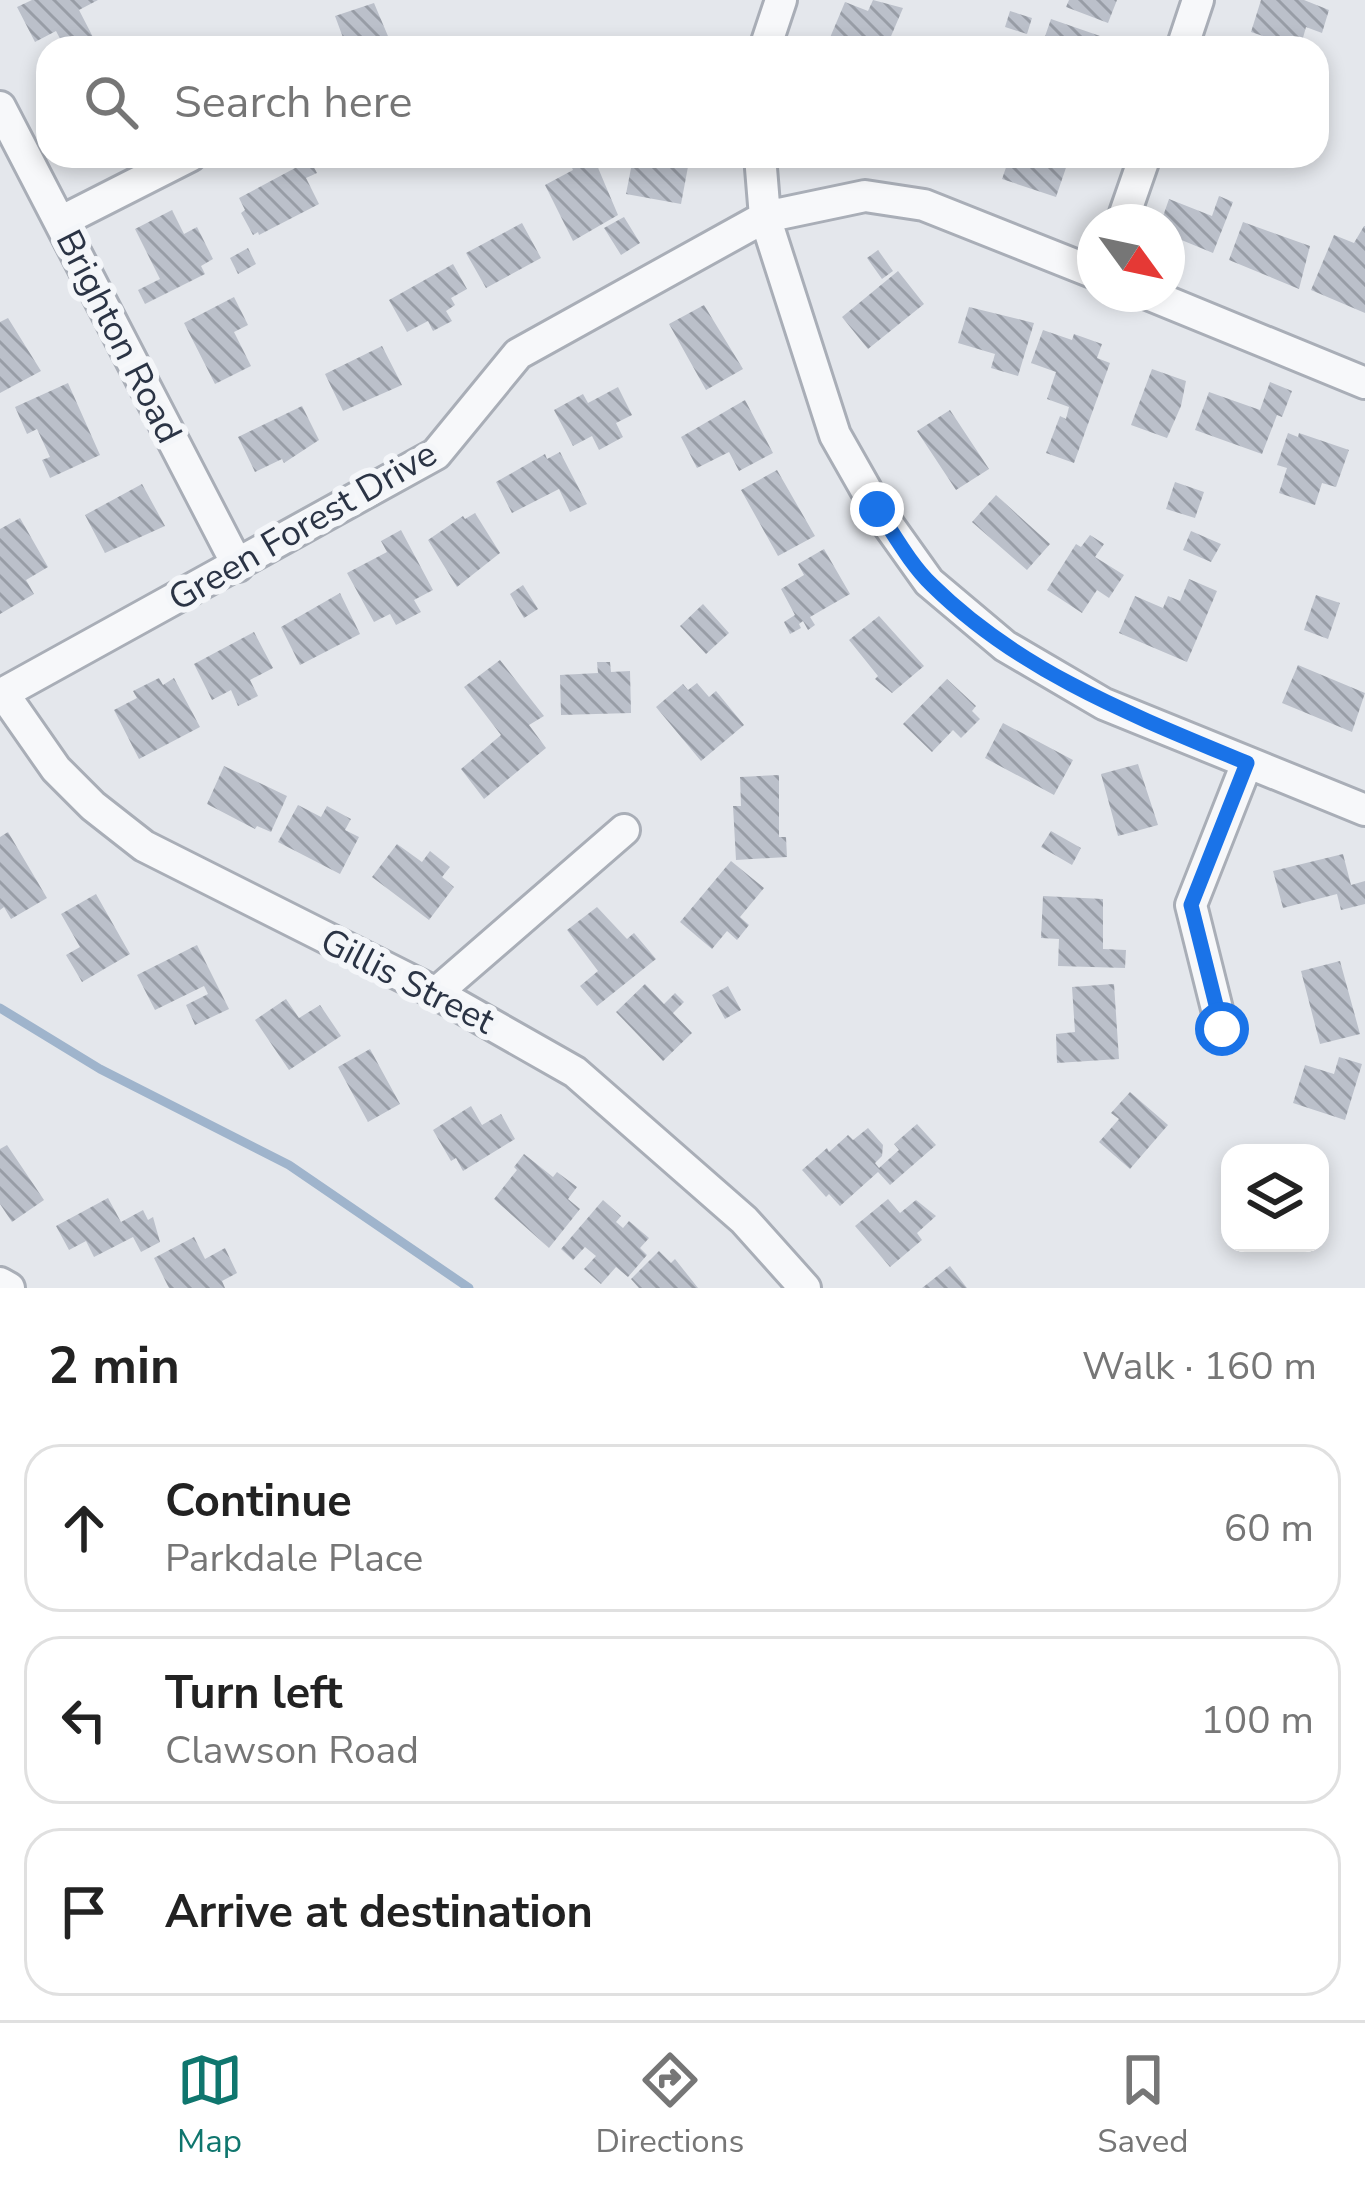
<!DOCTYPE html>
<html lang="en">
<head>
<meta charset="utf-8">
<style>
	:root { --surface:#fff; --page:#f6f6f6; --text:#222; --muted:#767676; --line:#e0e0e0; --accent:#0f766e }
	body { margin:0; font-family:"Nunito Sans",sans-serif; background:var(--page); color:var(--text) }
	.controls { position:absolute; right:36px; bottom:36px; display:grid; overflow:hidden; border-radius:24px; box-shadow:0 6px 18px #0003 }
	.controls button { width:108px; height:108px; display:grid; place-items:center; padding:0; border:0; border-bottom:3px solid var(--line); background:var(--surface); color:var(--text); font:60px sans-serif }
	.compass { position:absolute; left:1077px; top:204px; width:108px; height:108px; border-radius:50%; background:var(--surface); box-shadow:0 6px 18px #0003; rotate:123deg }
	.stop { position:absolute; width:36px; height:36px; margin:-27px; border:9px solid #1a73e8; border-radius:50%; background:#fff }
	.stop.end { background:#1a73e8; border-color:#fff; box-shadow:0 3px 12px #0008 }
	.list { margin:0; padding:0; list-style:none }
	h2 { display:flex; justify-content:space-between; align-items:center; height:156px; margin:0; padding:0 48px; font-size:51px }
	h2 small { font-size:39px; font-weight:400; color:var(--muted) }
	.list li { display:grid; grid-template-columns:78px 1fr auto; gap:36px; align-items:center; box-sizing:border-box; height:168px; margin:0 24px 24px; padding:0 24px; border:3px solid var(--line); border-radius:36px }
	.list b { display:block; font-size:45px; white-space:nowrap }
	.list p { margin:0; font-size:39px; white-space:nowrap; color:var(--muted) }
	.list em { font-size:39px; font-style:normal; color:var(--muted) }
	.icon { flex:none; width:66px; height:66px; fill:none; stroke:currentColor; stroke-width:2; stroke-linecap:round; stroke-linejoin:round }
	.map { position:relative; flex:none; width:1365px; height:1288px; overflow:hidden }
	.search { position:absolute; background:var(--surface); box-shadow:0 6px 18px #0003; left:36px; right:36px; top:36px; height:132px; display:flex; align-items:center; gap:30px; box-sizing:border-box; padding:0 42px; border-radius:36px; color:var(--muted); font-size:45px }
	.sheet { height:732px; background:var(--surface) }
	nav { display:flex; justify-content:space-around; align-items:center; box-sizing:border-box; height:168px; border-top:3px solid var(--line); background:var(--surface); font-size:33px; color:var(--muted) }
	nav a { display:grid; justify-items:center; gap:6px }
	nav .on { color:var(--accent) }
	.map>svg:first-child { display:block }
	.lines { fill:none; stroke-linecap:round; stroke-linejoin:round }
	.stream { stroke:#9fb4cc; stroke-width:9 }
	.building { fill:url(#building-back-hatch) }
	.street-casing { stroke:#a9aeb7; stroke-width:36 }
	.street { stroke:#f7f8fa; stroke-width:30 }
	.route { stroke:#1a73e8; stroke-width:15 }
	.labels { text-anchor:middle; stroke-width:12; stroke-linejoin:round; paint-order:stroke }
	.street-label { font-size:36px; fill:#2b3445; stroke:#f4f6f9 }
</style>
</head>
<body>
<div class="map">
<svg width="1365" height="1288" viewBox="0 0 1365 1288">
	<defs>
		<pattern id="building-back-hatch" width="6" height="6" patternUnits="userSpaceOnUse" patternTransform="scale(3)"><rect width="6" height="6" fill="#bbc0ca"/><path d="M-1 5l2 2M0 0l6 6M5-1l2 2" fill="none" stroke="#989da6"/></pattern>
	</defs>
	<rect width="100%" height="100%" fill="#e4e7ec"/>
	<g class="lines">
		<!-- stream -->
		<path class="stream" d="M0 1008 100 1069 289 1165 469 1288"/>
	</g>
	<!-- building -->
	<path class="building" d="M32 0H98L79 10 95 41 80 48H65L56 31 35 42 17 7Z
		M873 0 903 8 886 48H848L829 40 845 2 868 11Z
		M1069 0H1117L1108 23 1066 7Z
		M1261 0H1304L1329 10 1322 33 1306 27 1301 45 1291 41 1290 45 1251 32Z
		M374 3 393 48H342L345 43 335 16Z
		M1010 11 1032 18 1027 34 1005 27Z
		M1051 19 1100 36 1096 48H1041Z
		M579 156H593L618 215 573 241 545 185 573 170 569 161Z
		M648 156H690L681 204 626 194 632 163 647 166Z
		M1010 156H1070L1056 197 1002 179Z
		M310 160 317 173 306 178 319 204 259 235 258 232 253 235 241 213 245 210 239 198Z
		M1219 196 1233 202 1213 253 1167 234V222H1161L1169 199 1212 216Z
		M172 210 184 234 197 227 213 259 201 266 205 274 145 304 138 290 160 279 135 229Z
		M624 217 640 243 621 255 604 228Z
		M1243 222 1310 246 1299 289 1229 260Z
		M522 223 541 258 486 288 466 253Z
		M1364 226H1365V313L1311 290 1334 235 1354 243Z
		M248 248 256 264 238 274 230 258Z
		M878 250 893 271 882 279 867 258Z
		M453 264 467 289 451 298 455 305 446 311 452 321 433 331 428 321 407 332 389 300Z
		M898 271 924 304 868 349 842 317Z
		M234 297 248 325 234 332 251 366 215 384 184 323Z
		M704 305 743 369 706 390 669 324Z
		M969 307 1034 323 1018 376 991 368 995 354 958 343Z
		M8 318 41 371 0 393V322Z
		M1043 330 1072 340 1074 334 1102 344 1097 358 1110 363 1074 463 1046 453 1060 416 1066 419 1069 407 1047 399 1056 372 1031 363Z
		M382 346 402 385 343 411 325 374Z
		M1152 369 1186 381 1181 406 1167 438 1131 425Z
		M1270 382 1292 391 1282 417 1277 415 1262 454 1195 430 1209 392 1260 410Z
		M68 383 100 455 50 478 42 460 50 457 37 429 27 434 15 407Z
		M618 387 632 415 616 423 623 437 599 450 592 436 573 446 554 410 583 394 588 403Z
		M745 400 773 453 739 471 729 452 697 468 681 437Z
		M302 406 319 440 284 463 282 459 255 472 238 437Z
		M950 410 989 469 956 490 917 431Z
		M1288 433 1298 437 1299 433 1349 450 1336 487 1322 483 1315 505 1279 493 1287 468 1277 465Z
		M560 452 587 504 570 512 559 489 512 513 496 482 545 454 547 459Z
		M777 470 815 536 778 556 741 490Z
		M1175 482 1204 492 1195 518 1166 509Z
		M142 484 165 526 105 553 85 515Z
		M996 495 1050 544 1027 570 972 522Z
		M475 513 500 553 457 587 428 540 463 516 465 519Z
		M20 518 48 567 26 580 34 594 0 614V529Z
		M401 530 433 590 414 600 421 612 396 625 390 614 374 622 347 573 387 552 381 541Z
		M1191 531 1221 544 1211 562 1183 550Z
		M1090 535 1104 544 1095 557 1124 575 1109 598 1097 590 1082 613 1047 590 1076 544 1081 547Z
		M824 549 850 594 810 617 815 625 808 630 803 621 799 624 801 628 790 634 784 622 795 615 781 589 804 575 798 564Z
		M1189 579 1217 591 1187 662 1119 633 1135 596 1163 608 1168 596 1180 601Z
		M523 585 538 609 524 618 510 594Z
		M340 593 360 634 300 665 281 627Z
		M1316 595 1340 603 1328 639 1304 630Z
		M703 604 729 633 706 654 680 626Z
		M879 616 924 666 892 693 875 679 878 676 849 640Z
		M254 632 273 668 250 680 258 696 238 706 231 690 212 700 194 664Z
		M500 660 544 716 529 725 546 748 484 799 461 769 501 735 464 687Z
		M597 662H610L611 672 630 671 631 713 561 715 560 675 598 673Z
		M1298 665 1365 693 1352 732 1282 703Z
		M159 678 163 685 174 678 200 727 139 759 114 710 137 698 133 691Z
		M947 679 976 706 972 711 980 719 961 738 953 730 932 752 903 724Z
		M697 683 709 697 716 691 744 725 701 761 656 707 683 684 688 690Z
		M1003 723 1073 760 1054 795 985 758Z
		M1138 764 1158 825 1118 836 1101 774Z
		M224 766 287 796 271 832 257 826 255 829 207 804Z
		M779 775V837H786L787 857 736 860 733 806H741L740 777Z
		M298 805 321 817 327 806 351 819 345 830 359 837 340 874 278 842Z
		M1051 831 1081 848 1072 865 1041 847Z
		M8 832 47 898 11 919 4 907 0 910V837Z
		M397 844 422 862 430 851 450 867 442 877 454 887 429 920 372 877Z
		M1343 854 1351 885 1365 881V904L1341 910 1337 894 1283 908 1273 871Z
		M731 861 764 888 740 917 749 925 737 940 727 931 712 949 680 922Z
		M96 894 130 954 82 982 66 955 80 947 61 914Z
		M1043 896 1103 899V949L1126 950 1125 968 1058 966 1059 939 1041 938Z
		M597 907 627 939 634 933 656 959 597 1006 580 986 598 971 567 930Z
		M197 945 229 1009 195 1025 186 1005 208 994 204 986 155 1010 137 975Z
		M1340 961 1360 1034 1320 1044 1301 971Z
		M645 984 664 1004 675 993 684 1002 673 1013 692 1033 663 1061 616 1012Z
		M1114 984 1119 1059 1057 1063 1056 1034 1075 1032 1072 987Z
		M728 986 741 1010 725 1019 712 995Z
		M286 999 299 1018 320 1005 341 1036 289 1070 255 1020Z
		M370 1049 400 1104 368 1122 338 1067Z
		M1339 1057 1362 1064 1345 1120 1293 1103 1305 1065 1334 1074Z
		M1130 1092 1168 1125 1130 1169 1099 1142 1119 1119 1111 1113Z
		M471 1106 482 1125 501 1114 515 1139 463 1171 456 1158 451 1161 433 1130Z
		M917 1124 936 1145 890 1185 878 1172 840 1206 829 1194 826 1197 802 1170 827 1148 829 1152 848 1135 853 1140 868 1128 883 1145 882 1156 875 1163 879 1168 899 1150 894 1144Z
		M7 1145 44 1200 12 1222 0 1204V1149Z
		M524 1154 553 1177 557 1172 577 1187 568 1199 580 1209 549 1248 494 1199 517 1170 514 1167Z
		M108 1198 121 1222 143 1210 148 1220 153 1217 160 1242 141 1252 133 1237 94 1257 86 1241 69 1250 56 1226Z
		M888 1199 900 1213 916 1200 936 1216 917 1233 922 1240 890 1267 855 1226Z
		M603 1200 621 1216 616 1222 623 1228 629 1221 649 1238 640 1248 647 1255 628 1277 616 1267 601 1284 584 1269 596 1256 585 1247 573 1260 561 1249Z
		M194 1237 205 1259 225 1248 237 1273 222 1281 225 1288H169L154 1258Z
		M659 1251 671 1263 675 1259 698 1288H639L631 1279Z
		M950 1266 967 1288H922Z"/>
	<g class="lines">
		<!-- street casing -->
		<g class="street-casing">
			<path id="street" d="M765 48 781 0
				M1182 48 1198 0
				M0 107 238 566
				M760 156 765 217 835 435 877 509 929 582 1005 646 1104 704 1365 810
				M62 221 190 156
				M1122 222 1145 156
				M1148 294 1365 383
				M3 693 56 769 93 806 144 846 436 993 575 1072 744 1220 805 1288
				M0 695 436 454 518 354 765 217 865 196 924 205 1095 273
				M436 993 624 830
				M1222 1029 1191 905 1247 763
				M0 1283 9 1288"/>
		</g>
		<!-- street -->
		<use href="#street" class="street"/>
	</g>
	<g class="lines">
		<!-- route -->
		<path class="route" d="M877 509C894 534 910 564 932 585 1020 672 1134 716 1247 763L1191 905 1222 1029"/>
	</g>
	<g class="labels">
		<!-- street labels -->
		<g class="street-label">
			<text transform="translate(120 336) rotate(63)" y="13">Brighton Road</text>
			<text transform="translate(302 525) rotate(-30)" y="13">Green Forest Drive</text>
			<text transform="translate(408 980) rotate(27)" y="13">Gillis Street</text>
		</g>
	</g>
</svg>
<div class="controls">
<button><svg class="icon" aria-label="layers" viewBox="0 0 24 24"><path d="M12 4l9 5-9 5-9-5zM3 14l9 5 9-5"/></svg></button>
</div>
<svg class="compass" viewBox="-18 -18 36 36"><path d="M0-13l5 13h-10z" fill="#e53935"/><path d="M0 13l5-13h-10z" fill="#767676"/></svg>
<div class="stop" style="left:1222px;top:1029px"></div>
<div class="stop end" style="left:877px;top:509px"></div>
<div class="search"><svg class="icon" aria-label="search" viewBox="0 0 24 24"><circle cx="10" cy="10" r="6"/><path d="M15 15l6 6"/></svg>Search here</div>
</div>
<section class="sheet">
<h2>2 min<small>Walk · 160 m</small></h2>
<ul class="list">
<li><svg class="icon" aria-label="ahead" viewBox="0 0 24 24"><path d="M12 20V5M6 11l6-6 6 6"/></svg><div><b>Continue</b><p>Parkdale Place</p></div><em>60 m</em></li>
<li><svg class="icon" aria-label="left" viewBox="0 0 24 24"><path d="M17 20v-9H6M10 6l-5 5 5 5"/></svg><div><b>Turn left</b><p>Clawson Road</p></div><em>100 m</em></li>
<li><svg class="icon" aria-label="arrive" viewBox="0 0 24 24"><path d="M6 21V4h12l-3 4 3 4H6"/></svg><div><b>Arrive at destination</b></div></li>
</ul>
</section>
<nav>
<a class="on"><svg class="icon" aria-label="map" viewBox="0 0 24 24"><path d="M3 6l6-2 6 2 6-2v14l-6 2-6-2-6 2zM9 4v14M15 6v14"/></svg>Map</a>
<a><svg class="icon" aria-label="directions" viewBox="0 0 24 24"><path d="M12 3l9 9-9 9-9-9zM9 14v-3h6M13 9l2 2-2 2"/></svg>Directions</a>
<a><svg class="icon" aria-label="saved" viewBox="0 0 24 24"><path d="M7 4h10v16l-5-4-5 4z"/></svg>Saved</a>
</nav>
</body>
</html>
